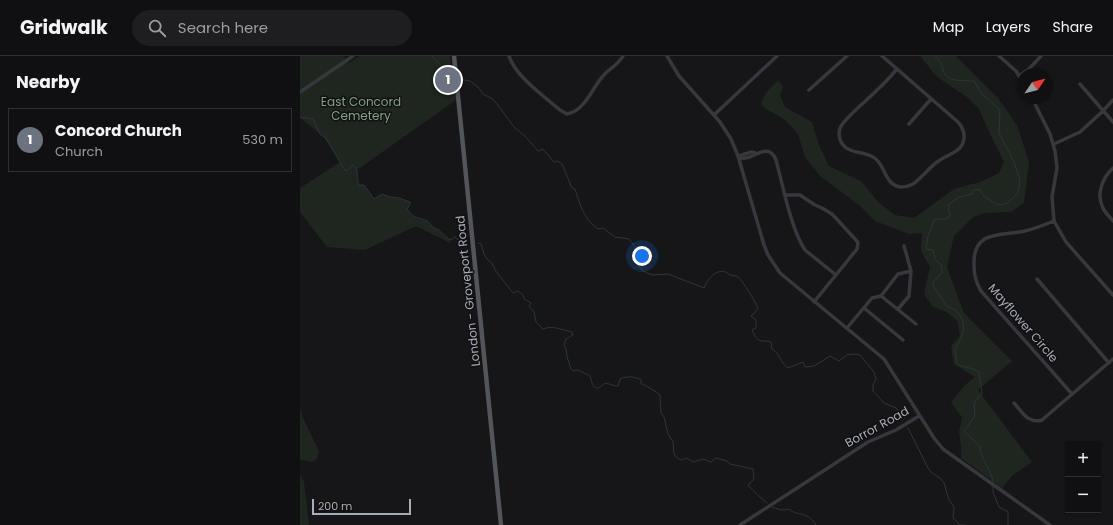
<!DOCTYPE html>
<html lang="en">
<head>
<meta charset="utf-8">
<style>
	:root { --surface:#101012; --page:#1e1e20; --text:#f1f3f6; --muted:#9c9d9f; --line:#303032; --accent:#2563eb }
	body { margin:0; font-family:Poppins,sans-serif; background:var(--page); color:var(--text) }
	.controls { position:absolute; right:12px; bottom:12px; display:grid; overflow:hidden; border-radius:0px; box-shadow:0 1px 3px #0004 }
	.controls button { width:36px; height:36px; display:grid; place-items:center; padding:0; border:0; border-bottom:1px solid var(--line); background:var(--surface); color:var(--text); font:20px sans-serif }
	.compass { position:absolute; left:717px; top:12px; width:36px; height:36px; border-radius:50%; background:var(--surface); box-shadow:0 1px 3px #0004; rotate:55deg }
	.scale { position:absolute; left:12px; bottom:10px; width:99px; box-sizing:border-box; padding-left:4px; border:2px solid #a8adb8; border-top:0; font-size:11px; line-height:14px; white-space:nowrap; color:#a8adb8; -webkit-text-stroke:3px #111113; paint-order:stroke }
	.you { position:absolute; left:342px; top:200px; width:14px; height:14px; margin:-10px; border:3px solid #fff; border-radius:50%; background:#1a73e8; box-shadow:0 0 0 6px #1a73e833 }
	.badge { display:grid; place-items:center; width:26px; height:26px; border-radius:50%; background:var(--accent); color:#fff; font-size:13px; font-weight:700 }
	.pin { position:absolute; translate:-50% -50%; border:2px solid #fff; box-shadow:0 1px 4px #0006 }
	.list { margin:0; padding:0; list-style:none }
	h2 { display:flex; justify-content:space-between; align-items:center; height:52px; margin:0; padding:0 16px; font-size:17px }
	h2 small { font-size:13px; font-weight:400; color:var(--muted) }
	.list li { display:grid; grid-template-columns:26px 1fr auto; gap:12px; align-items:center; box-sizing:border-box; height:64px; margin:0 8px 8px; padding:0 8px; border:1px solid var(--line); border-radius:0px }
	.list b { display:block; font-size:15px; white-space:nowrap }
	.list p { margin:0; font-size:13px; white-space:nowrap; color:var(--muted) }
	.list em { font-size:13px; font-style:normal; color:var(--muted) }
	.icon { flex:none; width:22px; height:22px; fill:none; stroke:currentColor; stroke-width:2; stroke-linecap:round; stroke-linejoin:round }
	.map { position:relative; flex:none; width:813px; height:469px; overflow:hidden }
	header { display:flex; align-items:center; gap:24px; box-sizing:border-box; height:56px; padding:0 20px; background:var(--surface); border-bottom:1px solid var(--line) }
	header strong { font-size:19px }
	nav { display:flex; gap:22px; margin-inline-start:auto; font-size:14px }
	.search { width:280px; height:36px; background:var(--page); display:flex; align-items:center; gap:10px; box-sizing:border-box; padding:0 14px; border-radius:22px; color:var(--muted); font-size:15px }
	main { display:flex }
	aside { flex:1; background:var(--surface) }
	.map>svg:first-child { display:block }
	.green { fill:#1e261f }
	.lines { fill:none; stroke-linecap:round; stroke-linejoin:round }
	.stream { stroke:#2c353c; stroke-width:1 }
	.minor { stroke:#37383d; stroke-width:3.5 }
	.major { stroke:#53555c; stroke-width:4.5 }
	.labels { text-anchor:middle; stroke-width:3; stroke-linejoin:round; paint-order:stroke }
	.park-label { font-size:12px; fill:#7fa381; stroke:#111113 }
	.street-label { font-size:12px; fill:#a8adb8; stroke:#111113 }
</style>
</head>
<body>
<header>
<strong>Gridwalk</strong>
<div class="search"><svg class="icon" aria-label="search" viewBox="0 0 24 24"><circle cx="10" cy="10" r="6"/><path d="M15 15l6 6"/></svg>Search here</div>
<nav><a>Map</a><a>Layers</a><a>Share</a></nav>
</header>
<main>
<aside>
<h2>Nearby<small></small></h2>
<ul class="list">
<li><span class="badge" style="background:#6b7280">1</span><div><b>Concord Church</b><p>Church</p></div><em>530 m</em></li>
</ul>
</aside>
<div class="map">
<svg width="813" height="469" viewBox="0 0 813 469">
	<rect width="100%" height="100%" fill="#161618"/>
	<!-- green -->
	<path class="green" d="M0 0H44L49 7 59 0H150L156 44 57 114 58 126 59 129H64L74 143 82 138 90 141 99 142 110 146V148L107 153C115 168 128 159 132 171 142 174 143 180 151 184L150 187 116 170 65 194 27 191 0 156V132L40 106 23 80 0 62Z
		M620 0H656L698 42 717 69 729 106 724 147 711 156 685 157 673 161 654 180 647 211 664 257 712 305 678 334 732 406 712 420 702 432 661 402V391L659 376 662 361 654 351 651 346 665 329 675 321 654 308 651 290 660 280 658 266 648 257 632 250 624 238 630 211 621 195 622 177 609 178 575 165 559 149 520 120 505 101 498 78 484 63 466 53 461 48 465 38 478 24 483 31 480 39 485 51 512 66 519 89 529 110 561 125 579 147 595 159 614 162 654 133 680 126 699 117 704 106 690 78 679 53 667 41 637 21Z
		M0 351 3 362 19 395 17 403 12 406 0 404Z
		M0 418 4 426 9 469H0Z"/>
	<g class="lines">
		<!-- stream -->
		<path class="stream" d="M132 0 153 23H155
			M635 0C640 4 641 8 643 14 647 27 663 24 674 25L681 37 700 54 699 77 713 104 720 124 718 137 706 148 697 149 684 140 679 133 674 134 672 138 659 141 648 149 650 160 646 163H635L628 180 626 193 633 194 635 203 642 210V217L634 225 633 229C637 235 641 243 645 248 647 251 652 252 655 254 669 265 663 282 655 293L657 308C665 312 671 311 679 316L682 337 674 347 675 360 664 375 680 390C680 404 692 413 693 426
			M158 23 170 25 178 31 183 38 193 43 215 72 225 80 238 95 243 93 254 106 257 105 262 108 272 132 275 133C280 149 284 163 298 173L303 172 315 181 329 183 337 193 333 198 339 211 345 216 352 219 368 218 404 232C408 222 419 209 430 219 433 220 435 219 438 221 442 224 458 249 458 253L451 260 456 264V272L452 274C456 283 458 286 468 285L471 286 472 293C480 298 480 306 488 312L503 306 505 311 514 310 530 300 539 305 547 299 554 298 560 299 574 316 576 323 573 329V335L584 347 596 352 605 362
			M0 61 13 63 20 78 26 82 44 113 46 115 53 109C60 114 56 122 59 129H64L74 143 82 138 90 141 99 142 110 146V148L107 153C115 167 128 159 132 171 142 174 143 180 151 184L155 181 157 183 167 184
			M178 187 181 188 184 198 187 203 192 207 195 214 213 237 218 235 223 239 224 243 231 247 229 250 234 256 236 266 243 273C253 269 262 274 272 276L273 279 266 283 264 289 266 293C266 300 269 306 271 313L274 315 278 314C280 315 289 319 290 320 291 322 291 325 292 327 296 336 300 331 305 327 310 328 314 330 318 330L320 323C326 320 335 320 341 324V328C344 328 358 337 360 339L361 357 364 361 368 378 373 386 374 398 377 402 381 404C386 401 389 403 393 406L403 403 411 406 416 402 427 405 430 408 453 413 454 423 448 429C454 436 460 441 467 447
			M608 372 628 412 631 416 641 423 644 427 649 444 654 451 653 462 660 469H665
			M693 429V436L699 451 708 456V469
			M472 451 481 454 489 453C497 461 507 454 516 469"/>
		<!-- minor -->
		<path class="minor" d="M209 0C216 21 244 40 260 54L267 58C285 55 292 32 303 20 310 12 318 9 323 0
			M367 0 379 20 420 66 431 83 438 100 464 189 468 199 480 217 584 303 634 382 643 393 750 469
			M582 0 658 66C664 73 666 81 662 89 658 97 647 99 640 104 629 111 623 121 613 128 609 130 605 131 601 131 583 129 586 106 571 100 563 96 552 97 545 91 540 86 538 79 540 72 544 62 570 42 578 33 585 27 591 20 597 13
			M699 0 716 15 723 26
			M719 20 729 13 741 0
			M780 28 813 66
			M509 34 547 0
			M0 36 53 0
			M732 42 750 78 755 95 757 112 752 141 754 165 766 186 813 239
			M414 59 477 0
			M609 68 631 43
			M754 88 780 76 803 55 813 44
			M438 100 452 96 455 97
			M439 103C443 102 449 102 452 100 462 95 471 91 476 104 483 130 491 173 505 194L536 219
			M813 112C802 122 796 139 803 152 805 157 810 161 813 165
			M486 139H500L515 149 522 152 532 158 556 184 558 187 557 193 514 246
			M754 165C744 169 734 173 725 175 702 180 674 174 674 206 674 217 675 225 681 235L772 338
			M737 223 809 307
			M581 240 616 268
			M564 252 603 284
			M598 253 609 240 611 215 604 190
			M547 272 572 242 581 240 598 218 611 215
			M714 347C722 356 728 368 742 364L813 303
			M440 469 568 386 596 374 619 360"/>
		<!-- major -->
		<path class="major" d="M154 0 201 469"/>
	</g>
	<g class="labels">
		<!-- park labels -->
		<g class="park-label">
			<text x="61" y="50">East Concord<tspan x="61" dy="14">Cemetery</tspan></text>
		</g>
		<!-- street labels -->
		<g class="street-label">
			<text transform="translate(168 235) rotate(-96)" y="4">London - Groveport Road</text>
			<text transform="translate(723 267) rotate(49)" y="4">Mayflower Circle</text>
			<text transform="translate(577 371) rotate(-29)" y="4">Borror Road</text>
		</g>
	</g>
</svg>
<div class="controls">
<button>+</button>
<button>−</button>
</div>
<svg class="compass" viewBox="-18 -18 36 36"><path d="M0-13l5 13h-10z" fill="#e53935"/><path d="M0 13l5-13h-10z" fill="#9c9d9f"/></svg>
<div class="scale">200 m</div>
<div class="you"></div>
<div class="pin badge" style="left:148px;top:24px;background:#6b7280">1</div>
</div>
</main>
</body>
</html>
